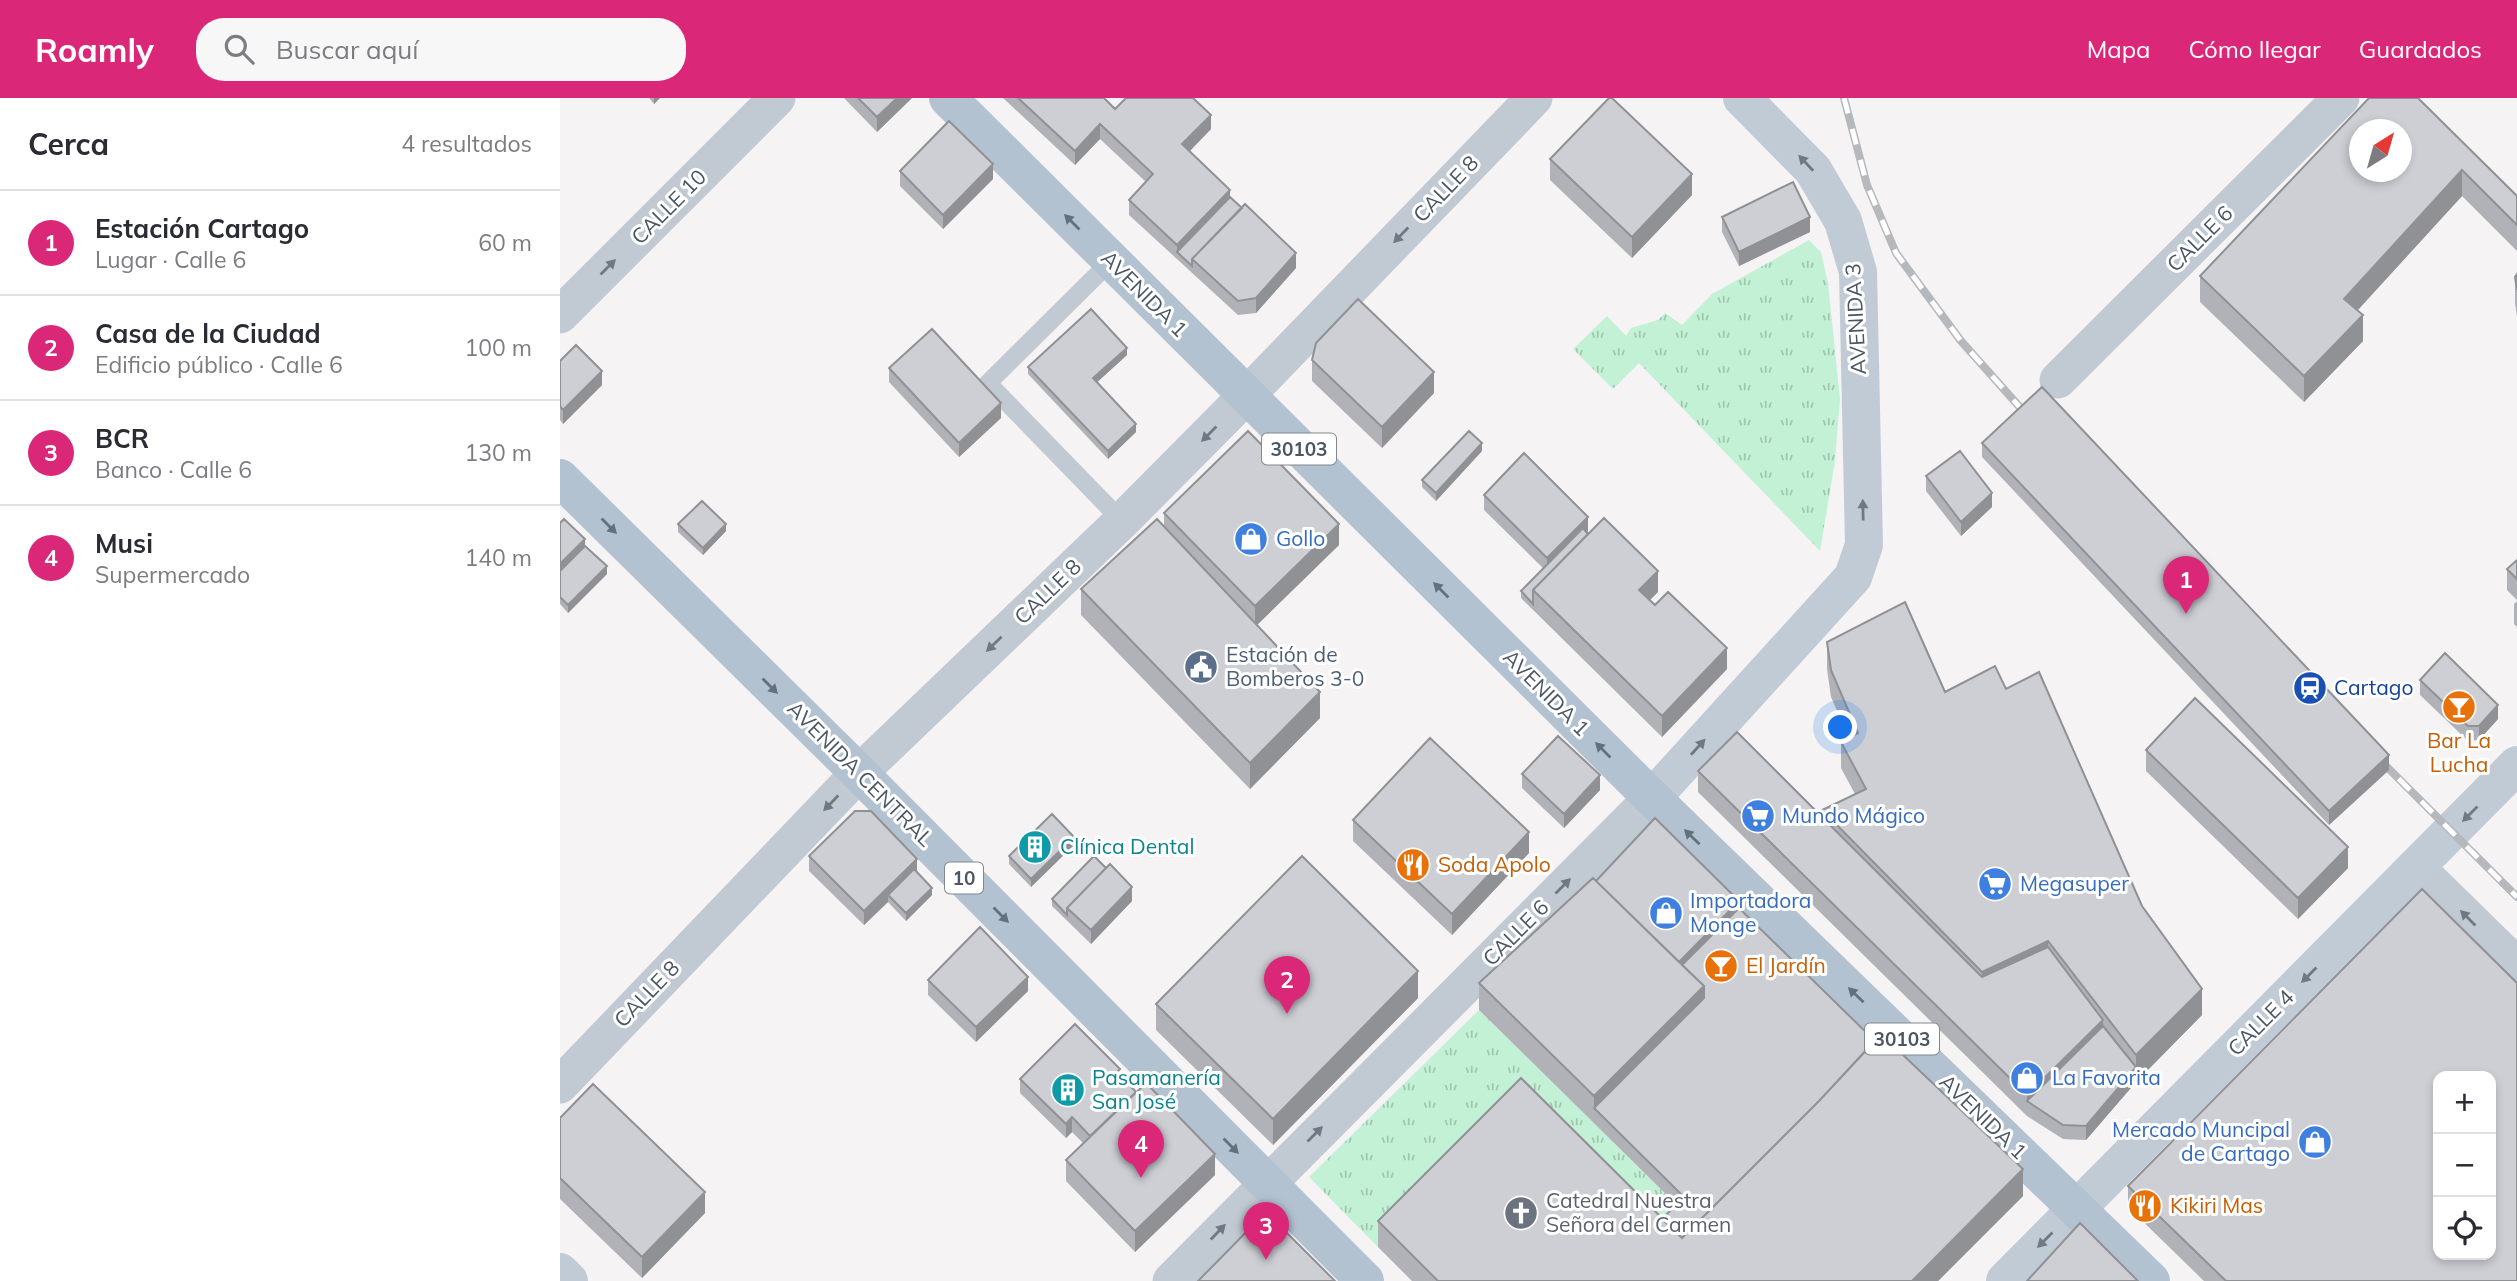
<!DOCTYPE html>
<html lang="es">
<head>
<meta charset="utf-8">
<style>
	:root { --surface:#fff; --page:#f7f7f7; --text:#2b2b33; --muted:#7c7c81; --line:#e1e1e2; --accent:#db2777 }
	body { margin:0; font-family:Mulish,sans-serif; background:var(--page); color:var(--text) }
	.controls { position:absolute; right:21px; bottom:21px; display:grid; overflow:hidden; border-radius:14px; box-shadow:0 4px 10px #0003 }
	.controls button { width:63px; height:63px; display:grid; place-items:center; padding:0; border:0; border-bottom:2px solid var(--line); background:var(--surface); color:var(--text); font:35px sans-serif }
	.compass { position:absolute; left:1789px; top:21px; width:63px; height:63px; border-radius:50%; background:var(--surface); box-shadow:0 4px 10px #0003; rotate:37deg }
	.you { position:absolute; left:1281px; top:630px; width:24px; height:24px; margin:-18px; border:5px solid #fff; border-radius:50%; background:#1a73e8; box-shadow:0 0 0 10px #1a73e833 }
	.badge { display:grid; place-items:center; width:46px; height:46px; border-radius:50%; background:var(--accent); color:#fff; font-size:23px; font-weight:700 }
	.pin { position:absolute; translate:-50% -58px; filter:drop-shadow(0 2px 4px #0008) }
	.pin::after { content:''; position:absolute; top:37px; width:24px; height:21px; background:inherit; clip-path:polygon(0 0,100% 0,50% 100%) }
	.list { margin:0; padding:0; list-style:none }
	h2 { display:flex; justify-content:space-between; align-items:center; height:91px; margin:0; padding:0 28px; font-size:30px }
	h2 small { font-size:23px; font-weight:400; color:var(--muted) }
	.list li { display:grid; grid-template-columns:46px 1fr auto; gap:21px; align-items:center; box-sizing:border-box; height:105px; padding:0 28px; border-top:2px solid var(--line) }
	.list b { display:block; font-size:26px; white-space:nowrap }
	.list p { margin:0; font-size:23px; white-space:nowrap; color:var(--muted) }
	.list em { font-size:23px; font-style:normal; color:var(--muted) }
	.icon { flex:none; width:38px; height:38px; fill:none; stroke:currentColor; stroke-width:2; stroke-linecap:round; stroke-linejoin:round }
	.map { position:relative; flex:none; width:1957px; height:1183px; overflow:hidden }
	header { display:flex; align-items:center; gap:42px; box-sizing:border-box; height:98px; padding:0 35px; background:var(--accent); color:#fff }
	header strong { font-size:33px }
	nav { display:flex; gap:38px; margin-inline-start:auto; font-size:24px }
	.search { width:490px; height:63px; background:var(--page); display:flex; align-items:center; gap:18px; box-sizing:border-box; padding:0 24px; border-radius:28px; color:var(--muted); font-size:26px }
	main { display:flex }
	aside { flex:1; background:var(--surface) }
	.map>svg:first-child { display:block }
	.grass { fill:url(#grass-tufts) }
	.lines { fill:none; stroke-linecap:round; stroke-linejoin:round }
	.lane { stroke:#c1cad2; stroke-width:18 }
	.street { stroke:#c1cad2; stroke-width:37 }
	.secondary { stroke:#c1cbd6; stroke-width:38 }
	.primary { stroke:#b3c2d1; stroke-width:38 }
	.rail-casing { stroke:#b5b8bd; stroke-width:8 }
	.rail { stroke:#fff; stroke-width:5; stroke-dasharray:16; stroke-linecap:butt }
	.wall { fill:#b0b2b7 }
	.shaded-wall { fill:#909195 }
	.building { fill:#cdcfd5; stroke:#909195; stroke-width:2; fill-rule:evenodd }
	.oneway { fill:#6e7984 }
	.oneway2 { fill:#64717d }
	.oneway3 { fill:#6e7983 }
	.labels { text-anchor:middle; stroke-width:6; stroke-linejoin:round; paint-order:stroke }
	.shield { fill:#fff; stroke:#808990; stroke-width:2 }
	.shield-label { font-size:19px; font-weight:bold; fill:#4a5661 }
	.street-label { font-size:21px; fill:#4a5661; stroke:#fff }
	.shop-label { font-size:21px; fill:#366cbe; stroke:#fff; text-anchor:start }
	.service-label { font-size:21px; fill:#4e5e75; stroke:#fff; text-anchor:start }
	.transit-label { font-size:21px; fill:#164399; stroke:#fff; text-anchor:start }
	.food-label { font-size:21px; fill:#c56008; stroke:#fff; text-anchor:start }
	.culture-label { font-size:21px; fill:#0d838f; stroke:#fff; text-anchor:start }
	.worship-label { font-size:21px; fill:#5b616d; stroke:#fff; text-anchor:start }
</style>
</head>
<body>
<header>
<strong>Roamly</strong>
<div class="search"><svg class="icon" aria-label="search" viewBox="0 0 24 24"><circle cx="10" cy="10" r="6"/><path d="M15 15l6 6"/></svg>Buscar aquí</div>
<nav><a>Mapa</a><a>Cómo llegar</a><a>Guardados</a></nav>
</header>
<main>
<aside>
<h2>Cerca<small>4 resultados</small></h2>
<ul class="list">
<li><span class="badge">1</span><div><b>Estación Cartago</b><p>Lugar · Calle 6</p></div><em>60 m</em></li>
<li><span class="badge">2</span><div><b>Casa de la Ciudad</b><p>Edificio público · Calle 6</p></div><em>100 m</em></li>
<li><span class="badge">3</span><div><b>BCR</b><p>Banco · Calle 6</p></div><em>130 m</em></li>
<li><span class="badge">4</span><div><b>Musi</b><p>Supermercado</p></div><em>140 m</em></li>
</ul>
</aside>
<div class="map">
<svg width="1957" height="1183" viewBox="0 0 1957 1183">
	<defs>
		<pattern id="grass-tufts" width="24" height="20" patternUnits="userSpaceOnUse" patternTransform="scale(1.75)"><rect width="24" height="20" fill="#c3f1d5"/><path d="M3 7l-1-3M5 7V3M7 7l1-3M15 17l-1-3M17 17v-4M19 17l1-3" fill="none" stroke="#a0c6b0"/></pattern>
	</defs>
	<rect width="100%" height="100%" fill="#f5f3f3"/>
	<!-- grass -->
	<path class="grass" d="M1249 142 1261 154 1268 185 1280 301 1275 363 1260 453 1079 265 1053 291 1013 251 1047 218 1066 238 1071 230 1098 222 1105 215 1122 227 1152 196Z
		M919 912 1124 1114 1096 1142 818 1149 749 1079Z"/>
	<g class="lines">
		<!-- lane -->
		<path class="lane" d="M551 163 428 285 562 423"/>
		<!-- street -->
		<path class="street" d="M0 217 217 0
			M1498 282 1781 0
			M1856 769 1957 868
			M0 987 299 675 562 423 686 298 974 0
			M611 1183 1092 700"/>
		<!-- secondary -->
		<path class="secondary" d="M1092 700 1293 479 1304 447 1298 174 1283 123 1253 72 1182 0
			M0 1174 9 1183
			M1445 1183 1957 667"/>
		<!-- primary -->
		<path class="primary" d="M388 0 1092 700 1591 1183
			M0 380 299 675 805 1183"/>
		<!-- rail casing -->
		<g class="rail-casing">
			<path id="rail" d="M1284 0 1307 87 1336 155 1401 243 1473 324
				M1816 658 1957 799"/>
		</g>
		<!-- rail -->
		<use href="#rail" class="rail"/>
	</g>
	<!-- wall -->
	<path class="wall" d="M89 0H100L94 6Z
		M284 0H352L317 34Z
		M443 0H544L555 11 651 31 630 53 670 99 736 170 696 215 678 217 569 117V102L586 84 540 41 515 67Z
		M1809 0 1957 98V153L1902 98 1798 212 1803 243 1744 304 1640 204V178Z
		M990 61 1132 97 1072 160 990 82Z
		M340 73 433 81 383 131 340 88Z
		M1162 119 1250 134 1179 168 1162 134Z
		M1957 176V219L1955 205V179Z
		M567 257 537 284 576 334 548 361 468 276V269Z
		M752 262 874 295 822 350 752 283Z
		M0 263 42 287 3 326 0 322Z
		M329 270 441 320 399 359 329 284Z
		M1422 345 1829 672 1769 727 1422 359Z
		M922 353 876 403 862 389V382Z
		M1366 378 1432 409 1401 438 1366 393Z
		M924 397 1028 433 1027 434 1098 494 1090 502 1167 571 1102 639 961 500V493L983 470 924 412Z
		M604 415 779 447 697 527 760 620 690 691 521 517V491L604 429Z
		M0 423 25 448 47 476 8 515 0 506Z
		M118 426 166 433 143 457 118 434Z
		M1957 462V502L1947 492V471Z
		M1957 503V529L1954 526V506Z
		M1267 544 1385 594 1446 591 1582 808 1642 917 1576 984 1526 1042 1503 1041 1467 1018 1138 694V673L1262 719V712L1295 696 1281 670V644L1289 640 1271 599 1267 571Z
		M1860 582 1938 621 1919 642 1908 643 1860 597Z
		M1586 652 1788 770 1738 821 1586 673Z
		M962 676 1040 692 1004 730 962 690Z
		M793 722 969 755 892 837 793 743Z
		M514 747 471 789 449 766V758Z
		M249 758 357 774 372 797 346 823 328 804 304 827 249 773Z
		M1036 783 1179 810 1463 1098 1378 1183H852L818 1149V1123L1102 1121 1116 1106 919 912V885Z
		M492 801 572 803 531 846 492 808Z
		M368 882 468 893 416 944 368 897Z
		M858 900 713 1047 596 932V906Z
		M560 978 655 1077 575 1154 506 1083V1062L523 1045 512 1034 506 1040 460 995V981Z
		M0 1020 145 1115 82 1180 0 1101Z
		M1568 1088 1957 1183H1644L1568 1109Z"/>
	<!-- shaded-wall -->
	<path class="shaded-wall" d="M94 0H100L94 6Z
		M337 0H352L317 34V19Z
		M651 17V31L622 61V46Z
		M540 26V41L515 67V53Z
		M433 66V81L383 131V117Z
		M1902 72V98L1784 227V201Z
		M1132 76V97L1072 160V139Z
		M670 92V107L617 154V147Z
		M1250 119V134L1179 168V154Z
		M736 155V170L696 215V200Z
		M1803 217V243L1744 304V278Z
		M567 250V257L533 288V280Z
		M42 273V287L3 326V312Z
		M874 274V295L822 350V329Z
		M441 305V320L399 359V345Z
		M576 326V334L548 361V353Z
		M922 345V353L876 403V395Z
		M1432 395V409L1401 438V424Z
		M1028 419V433L987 474V460Z
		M166 426V433L143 457V450Z
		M779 426V447L695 529V508Z
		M25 441V455L0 481V466Z
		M47 468V476L8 515V507Z
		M1098 473V494L1079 513V492Z
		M1167 550V571L1102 639V618Z
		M760 594V620L690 691V665Z
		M1938 607V621L1919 642V628Z
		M1829 657V672L1769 727V713Z
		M1040 677V692L1004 730V716Z
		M969 734V755L892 837V816Z
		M514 739V747L471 789V781Z
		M1788 749V770L1738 821V800Z
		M357 761V775L328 797V804L304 827V813Z
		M572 789V803L531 846V832Z
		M372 790V797L346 823V815Z
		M1179 803V824L1123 880 1116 866Z
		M1488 843V870L1422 900V874Z
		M858 873V900L713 1047V1021Z
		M468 879V893L416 944V929Z
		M1144 888V915L1034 1010V998Z
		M1642 891V917L1576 984 1526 1042V1028L1576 969V957Z
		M1543 922V942L1467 1003V997Z
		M512 1019V1034L506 1040V1026Z
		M655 1056V1077L575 1154V1133Z
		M1463 1071V1098L1378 1183H1352Z
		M145 1094V1115L82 1180V1159Z"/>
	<!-- building -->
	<path class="building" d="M298 0H337L317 19Z
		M458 0H544L555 11 566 0H633L651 17 622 46 670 92 617 147 569 102 593 76 540 26 515 53Z
		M1049 0H1052L1132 76 1072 139 990 61Z
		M1809 0H1858L1957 98V127L1902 72 1784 201 1803 217 1744 278 1640 178ZM1800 32H1842V74H1800Z
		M389 23 433 66 383 117 340 73Z
		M1233 84 1250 119 1179 154 1162 119Z
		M670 99 682 110 632 161V168L617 154Z
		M685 106 736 155 696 200 678 203 632 161Z
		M1957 176V192L1955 179Z
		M798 201 874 274 822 329 752 262 756 245Z
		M531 211 567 250 533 280 576 326 548 353 468 269Z
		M372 231 441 305 399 345 329 270Z
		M16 247 42 273 3 312 0 308V263Z
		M1482 289 1829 657 1769 713 1422 345Z
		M688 333 779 426 695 508 604 415Z
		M909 333 922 345 876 395 862 382Z
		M1400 353 1432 395 1401 424 1366 378Z
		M964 355 1028 419 987 460 924 397Z
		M142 403 166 426 143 450 118 426Z
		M1044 420 1098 473 1079 492 1095 507 1108 494 1167 550 1102 618 973 492Z
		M4 421 25 441 0 466V425Z
		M597 421 760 594 690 665 521 491Z
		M1023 430 1028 436 973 492V506L961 493Z
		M25 448 47 468 8 507 0 499V473Z
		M1957 462V481L1947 471Z
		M1345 504 1385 594 1435 568 1446 591 1479 574 1582 808 1642 891 1576 957 1488 843 1422 874 1262 712 1306 691 1281 644 1298 635 1271 572 1267 544Z
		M1885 555 1938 607 1919 628H1908L1860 582Z
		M1635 600 1788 749 1738 800 1586 652Z
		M1177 634 1422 879 1488 849 1543 922 1467 997 1138 673Z
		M998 638 1040 677 1004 716 962 676Z
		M870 640 969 734 892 816 793 722Z
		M295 713H311L357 761 304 813 249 758Z
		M492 716 514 739 471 781 449 758Z
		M1095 720 1179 803 1119 864 1036 783Z
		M534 758 546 770 507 810V817L492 801Z
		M742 758 858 873 713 1021 596 906Z
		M550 766 572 789 531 832 507 810Z
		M354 771 372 790 346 815 328 797Z
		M1033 780 1144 888 1034 998 919 885Z
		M1862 791 1957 885V1183H1666L1568 1088ZM1878 978H1931V1157H1878Z
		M1179 810 1315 943 1259 1003 1122 1140 1102 1121 1124 1099 1034 1010 1144 900V888L1122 867Z
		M420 829 468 879 416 929 368 882Z
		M515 926 560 971 557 974 576 994 530 1038 512 1019 506 1026 460 981Z
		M1543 928 1576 969 1526 1028 1503 1027 1467 1003Z
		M1321 936 1463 1071 1352 1183H878L818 1123 961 980 1122 1140 1259 1003Z
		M586 985 655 1056 575 1133 506 1062Z
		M33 986 145 1094 82 1159 0 1080V1020Z
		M706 1114 775 1183H638Z
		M1520 1125 1578 1183H1467Z"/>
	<!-- one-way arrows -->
	<defs><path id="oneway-solid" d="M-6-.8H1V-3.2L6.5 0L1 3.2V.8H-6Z" transform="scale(1.75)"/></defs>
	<g class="oneway">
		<use href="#oneway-solid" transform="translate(1246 65) rotate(-133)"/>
		<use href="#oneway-solid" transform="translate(1303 412) rotate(-91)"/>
		<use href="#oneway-solid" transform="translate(1138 649) rotate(-48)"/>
		<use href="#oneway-solid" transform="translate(1910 716) rotate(135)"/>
		<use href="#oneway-solid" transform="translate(1749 877) rotate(135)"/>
		<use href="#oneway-solid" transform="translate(1485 1142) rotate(135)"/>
	</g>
	<g class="oneway2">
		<use href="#oneway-solid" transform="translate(512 124) rotate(-135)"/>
		<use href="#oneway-solid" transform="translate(49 428) rotate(45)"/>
		<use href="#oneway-solid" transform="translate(881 492) rotate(-135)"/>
		<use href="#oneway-solid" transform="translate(210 588) rotate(45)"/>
		<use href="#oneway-solid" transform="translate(1043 652) rotate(-135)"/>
		<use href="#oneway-solid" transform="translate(1132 739) rotate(-136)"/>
		<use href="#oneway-solid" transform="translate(441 817) rotate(45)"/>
		<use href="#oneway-solid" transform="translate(1296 897) rotate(-136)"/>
		<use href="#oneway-solid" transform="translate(671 1048) rotate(45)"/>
	</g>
	<g class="oneway3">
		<use href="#oneway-solid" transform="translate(841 137) rotate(134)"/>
		<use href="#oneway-solid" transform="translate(48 169) rotate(-45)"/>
		<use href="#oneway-solid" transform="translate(649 336) rotate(135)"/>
		<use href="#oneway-solid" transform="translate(434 546) rotate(136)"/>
		<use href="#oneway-solid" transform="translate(271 705) rotate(134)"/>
		<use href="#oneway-solid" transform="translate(1003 788) rotate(-45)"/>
		<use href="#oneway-solid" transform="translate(1908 820) rotate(-135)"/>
		<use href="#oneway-solid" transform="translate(755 1036) rotate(-45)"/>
		<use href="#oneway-solid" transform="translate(658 1134) rotate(-46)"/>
	</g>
	<!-- icons -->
	<defs>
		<g id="shop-disc" transform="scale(1.75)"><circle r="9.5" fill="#3f7fe0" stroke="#fff"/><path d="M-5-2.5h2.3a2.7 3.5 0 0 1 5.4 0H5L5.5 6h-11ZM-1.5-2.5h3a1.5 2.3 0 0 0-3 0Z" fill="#fff"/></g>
		<g id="civic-disc" transform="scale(1.75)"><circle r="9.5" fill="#5c6f8a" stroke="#fff"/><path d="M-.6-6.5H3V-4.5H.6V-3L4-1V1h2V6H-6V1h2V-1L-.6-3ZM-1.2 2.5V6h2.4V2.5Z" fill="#fff"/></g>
		<g id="station-disc" transform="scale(1.75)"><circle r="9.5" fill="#1a4fb4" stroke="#fff"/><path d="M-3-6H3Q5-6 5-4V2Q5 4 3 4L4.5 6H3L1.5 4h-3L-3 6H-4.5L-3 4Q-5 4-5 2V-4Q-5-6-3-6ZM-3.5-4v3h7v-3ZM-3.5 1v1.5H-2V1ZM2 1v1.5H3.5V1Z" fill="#fff"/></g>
		<g id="bar-disc" transform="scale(1.75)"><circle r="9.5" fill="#e8710a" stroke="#fff"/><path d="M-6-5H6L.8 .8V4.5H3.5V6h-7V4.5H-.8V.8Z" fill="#fff"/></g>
		<g id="supermarket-disc" transform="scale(1.75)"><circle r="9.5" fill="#3f7fe0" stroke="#fff"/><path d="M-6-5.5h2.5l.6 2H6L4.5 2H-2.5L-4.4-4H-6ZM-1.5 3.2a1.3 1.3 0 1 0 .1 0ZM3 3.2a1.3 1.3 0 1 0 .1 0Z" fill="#fff"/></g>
		<g id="building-disc" transform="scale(1.75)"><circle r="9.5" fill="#0f9aa8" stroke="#fff"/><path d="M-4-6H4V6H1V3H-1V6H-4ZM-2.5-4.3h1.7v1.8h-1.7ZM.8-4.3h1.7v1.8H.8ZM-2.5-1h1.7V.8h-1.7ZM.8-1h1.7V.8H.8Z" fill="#fff"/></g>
		<g id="restaurant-disc" transform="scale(1.75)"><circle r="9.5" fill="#e8710a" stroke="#fff"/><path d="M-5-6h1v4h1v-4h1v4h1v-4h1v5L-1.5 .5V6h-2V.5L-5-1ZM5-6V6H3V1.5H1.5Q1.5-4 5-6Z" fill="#fff"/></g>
		<g id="church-disc" transform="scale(1.75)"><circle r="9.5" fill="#6b7280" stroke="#fff"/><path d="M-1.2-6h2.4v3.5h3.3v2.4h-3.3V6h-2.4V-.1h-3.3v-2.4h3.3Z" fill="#fff"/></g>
	</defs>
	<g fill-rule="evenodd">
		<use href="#shop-disc" x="691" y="441"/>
		<use href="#civic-disc" x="641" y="569"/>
		<use href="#station-disc" x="1750" y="590"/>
		<use href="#bar-disc" x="1899" y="609"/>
		<use href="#supermarket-disc" x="1198" y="718"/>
		<use href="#building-disc" x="475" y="749"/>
		<use href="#restaurant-disc" x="853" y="767"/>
		<use href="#supermarket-disc" x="1435" y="786"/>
		<use href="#shop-disc" x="1106" y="815"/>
		<use href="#bar-disc" x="1161" y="868"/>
		<use href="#shop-disc" x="1467" y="980"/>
		<use href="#building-disc" x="508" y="992"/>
		<use href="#shop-disc" x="1755" y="1044"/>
		<use href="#restaurant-disc" x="1585" y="1108"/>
		<use href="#church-disc" x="961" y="1115"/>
	</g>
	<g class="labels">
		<!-- shield labels -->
		<g class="shield">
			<rect x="702" y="335.5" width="74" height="31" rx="5"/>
			<rect x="385" y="764.5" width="38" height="31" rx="5"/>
			<rect x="1305" y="925.5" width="74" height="31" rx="5"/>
		</g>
		<g class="shield-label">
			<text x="739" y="358">30103</text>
			<text x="404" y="787">10</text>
			<text x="1342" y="948">30103</text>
		</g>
		<!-- street labels -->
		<g class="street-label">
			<text transform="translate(886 91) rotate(-46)" y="7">CALLE 8</text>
			<text transform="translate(109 109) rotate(-45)" y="7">CALLE 10</text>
			<text transform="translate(1640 141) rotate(-45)" y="7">CALLE 6</text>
			<text transform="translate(584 196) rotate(45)" y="7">AVENIDA 1</text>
			<text transform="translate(1296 221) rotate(-93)" y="7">AVENIDA 3</text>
			<text transform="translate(488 494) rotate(-44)" y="7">CALLE 8</text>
			<text transform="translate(986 595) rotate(45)" y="7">AVENIDA 1</text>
			<text transform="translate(300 676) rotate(45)" y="7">AVENIDA CENTRAL</text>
			<text transform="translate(956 835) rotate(-45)" y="7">CALLE 6</text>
			<text transform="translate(87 896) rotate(-46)" y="7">CALLE 8</text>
			<text transform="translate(1701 925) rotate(-45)" y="7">CALLE 4</text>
			<text transform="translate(1423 1019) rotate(44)" y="7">AVENIDA 1</text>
		</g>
		<!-- shop labels -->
		<g class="shop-label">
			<text x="716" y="448">Gollo</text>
			<text x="1222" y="725">Mundo Mágico</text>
			<text x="1460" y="793">Megasuper</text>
			<text x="1130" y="810">Importadora<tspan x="1130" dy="24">Monge</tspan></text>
			<text x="1492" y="987">La Favorita</text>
			<text x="1730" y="1039" text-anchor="end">Mercado Muncipal<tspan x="1730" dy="24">de Cartago</tspan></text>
		</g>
		<!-- service labels -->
		<g class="service-label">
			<text x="666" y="564">Estación de<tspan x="666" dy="24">Bomberos 3-0</tspan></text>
		</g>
		<!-- transit labels -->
		<g class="transit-label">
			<text x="1774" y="597">Cartago</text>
		</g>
		<!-- food labels -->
		<g class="food-label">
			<text x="1899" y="650" text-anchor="middle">Bar La<tspan x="1899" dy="24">Lucha</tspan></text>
			<text x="878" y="774">Soda Apolo</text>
			<text x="1186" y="875">El Jardín</text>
			<text x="1610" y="1115">Kikiri Mas</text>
		</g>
		<!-- culture labels -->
		<g class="culture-label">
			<text x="500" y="756">Clínica Dental</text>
			<text x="532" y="987">Pasamanería<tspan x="532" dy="24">San José</tspan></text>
		</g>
		<!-- worship labels -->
		<g class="worship-label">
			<text x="986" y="1110">Catedral Nuestra<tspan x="986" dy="24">Señora del Carmen</tspan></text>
		</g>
	</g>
</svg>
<div class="controls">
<button>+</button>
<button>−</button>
<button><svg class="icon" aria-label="locate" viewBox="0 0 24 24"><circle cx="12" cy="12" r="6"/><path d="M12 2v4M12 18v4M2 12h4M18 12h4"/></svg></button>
</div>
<svg class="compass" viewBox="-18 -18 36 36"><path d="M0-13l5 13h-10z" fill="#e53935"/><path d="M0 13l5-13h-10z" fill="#7c7c81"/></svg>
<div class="you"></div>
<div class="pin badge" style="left:1626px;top:516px">1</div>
<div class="pin badge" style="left:727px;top:916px">2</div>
<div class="pin badge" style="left:706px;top:1162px">3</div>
<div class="pin badge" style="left:581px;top:1080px">4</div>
</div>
</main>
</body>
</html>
